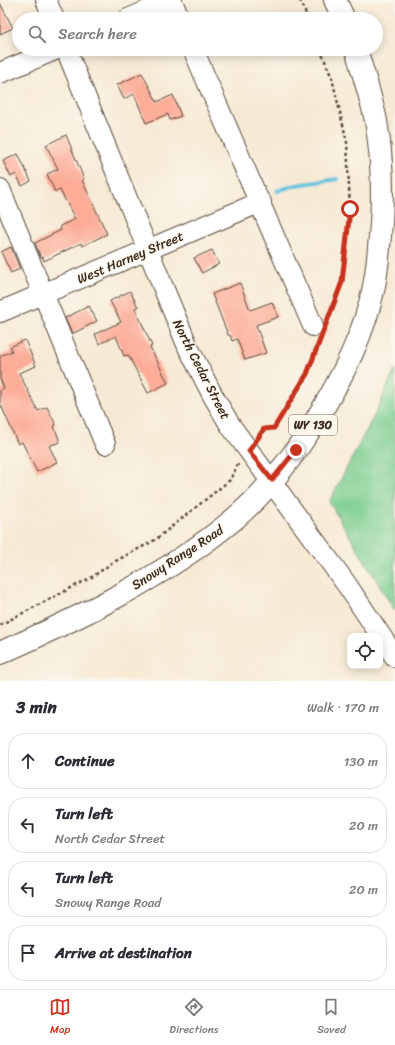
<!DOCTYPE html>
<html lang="en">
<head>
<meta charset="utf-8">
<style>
	:root { --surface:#fff; --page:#f7f7f7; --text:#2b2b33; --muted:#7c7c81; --line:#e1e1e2; --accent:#c8321e }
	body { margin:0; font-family:Sriracha,sans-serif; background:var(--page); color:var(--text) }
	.controls { position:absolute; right:12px; bottom:12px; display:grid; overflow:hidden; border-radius:8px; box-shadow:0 2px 10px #0003 }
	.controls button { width:36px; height:36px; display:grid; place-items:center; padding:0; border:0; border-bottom:1px solid var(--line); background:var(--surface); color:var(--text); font:20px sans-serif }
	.stop { position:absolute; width:12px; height:12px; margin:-9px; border:3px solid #c8321e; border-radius:50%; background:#fff }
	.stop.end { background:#c8321e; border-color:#fff; box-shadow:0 1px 4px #0008 }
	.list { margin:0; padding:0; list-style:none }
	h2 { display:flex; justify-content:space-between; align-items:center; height:52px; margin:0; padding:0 16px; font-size:17px }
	h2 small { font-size:13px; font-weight:400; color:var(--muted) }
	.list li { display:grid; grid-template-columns:26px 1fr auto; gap:12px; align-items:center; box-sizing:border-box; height:56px; margin:0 8px 8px; padding:0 8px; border:1px solid var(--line); border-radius:16px }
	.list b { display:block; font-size:15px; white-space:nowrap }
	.list p { margin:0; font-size:13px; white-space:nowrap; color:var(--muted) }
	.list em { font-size:13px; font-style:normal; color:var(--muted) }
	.icon { flex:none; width:22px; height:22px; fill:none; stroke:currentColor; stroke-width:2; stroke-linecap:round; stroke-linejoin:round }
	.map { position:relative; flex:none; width:395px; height:681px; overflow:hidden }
	.search { position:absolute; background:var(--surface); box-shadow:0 2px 10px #0003; left:12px; right:12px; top:12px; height:44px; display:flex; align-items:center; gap:10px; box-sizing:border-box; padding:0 14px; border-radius:22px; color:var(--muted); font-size:15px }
	.sheet { height:308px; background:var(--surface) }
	nav { display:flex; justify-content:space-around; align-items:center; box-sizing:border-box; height:56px; border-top:1px solid var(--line); background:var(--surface); font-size:11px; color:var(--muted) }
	nav a { display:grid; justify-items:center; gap:2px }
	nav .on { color:var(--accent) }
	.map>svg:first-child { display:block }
	.green { fill:#7bce90; stroke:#5b7c57 }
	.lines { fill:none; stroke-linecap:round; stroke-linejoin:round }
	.stream { stroke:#61c2e0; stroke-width:4 }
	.building { fill:#fcac97 }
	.minor-casing { stroke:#574739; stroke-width:22 }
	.major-casing { stroke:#574739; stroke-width:24 }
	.path { stroke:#574739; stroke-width:2.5; stroke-dasharray:3 3; stroke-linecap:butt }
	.minor { stroke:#fff; stroke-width:20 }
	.major { stroke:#fff; stroke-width:22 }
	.route { stroke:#c8321e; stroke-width:5 }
	.labels { text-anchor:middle; stroke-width:3; stroke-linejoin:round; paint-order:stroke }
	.shield { fill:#fbf7ec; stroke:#75685c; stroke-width:1 }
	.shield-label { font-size:12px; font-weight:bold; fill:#3b2a1e }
	.street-label { font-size:13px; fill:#3b2a1e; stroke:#fbf7ec }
</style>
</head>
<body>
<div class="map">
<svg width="395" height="681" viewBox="0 0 395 681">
	<rect width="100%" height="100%" fill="#fbf7ec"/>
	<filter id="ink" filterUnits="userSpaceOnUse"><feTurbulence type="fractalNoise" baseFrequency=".025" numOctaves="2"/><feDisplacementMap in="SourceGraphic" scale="8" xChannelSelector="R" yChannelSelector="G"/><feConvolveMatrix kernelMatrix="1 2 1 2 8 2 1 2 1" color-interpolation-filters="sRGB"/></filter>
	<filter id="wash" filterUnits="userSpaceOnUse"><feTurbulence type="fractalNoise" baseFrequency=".012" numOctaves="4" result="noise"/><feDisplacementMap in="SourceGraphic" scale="16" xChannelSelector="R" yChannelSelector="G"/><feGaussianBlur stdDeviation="0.9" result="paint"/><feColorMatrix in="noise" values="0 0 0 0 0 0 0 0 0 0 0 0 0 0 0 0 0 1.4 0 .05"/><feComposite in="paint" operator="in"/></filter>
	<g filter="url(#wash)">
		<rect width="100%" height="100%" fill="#f7ead5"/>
		<!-- green -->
		<path class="green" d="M395 369V611L329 502 377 410Z"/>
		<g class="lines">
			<!-- stream -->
			<path class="stream" d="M277 191 296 185 338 179"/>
		</g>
		<g id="blocks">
			<!-- building -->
			<path class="building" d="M0 3 13 28 0 34Z
				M142 73 157 102 173 95 181 116 170 120 168 114 146 123 134 94 124 99 117 85Z
				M66 135 84 179 82 180 107 234 82 246 81 243 44 261 43 257 41 258 35 243 61 230 60 226 75 219 60 190 55 192 47 174 58 169 46 145Z
				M18 154 31 181 22 186 16 174 11 177 3 161Z
				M11 247 20 269 11 273 1 252Z
				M212 250 219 264 202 273 194 258Z
				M240 283 250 310 272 302 278 317 256 325 266 353 245 360 237 339 232 341 230 335H228L212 294Z
				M130 291 138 307 135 308 152 346 150 347 168 383 148 393 128 355 124 356 116 336 99 344 95 334 121 322 110 301Z
				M89 306 97 321 72 334 65 318Z
				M25 340 36 366 19 373 38 411 47 407 56 425 54 426 60 442 49 446 57 462 37 472 22 442 18 444 0 403V390L4 388 0 379V356L12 351 10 347Z"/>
		</g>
	</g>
	<g filter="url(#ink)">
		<use href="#blocks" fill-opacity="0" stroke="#574739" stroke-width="1"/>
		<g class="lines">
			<!-- minor casing -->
			<g class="minor-casing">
				<path id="minor" d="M46 0 54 19
					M171 0 180 19
					M128 19 172 0
					M66 49 168 299 188 347 212 394 230 425 347 585 395 657
					M193 49 313 326
					M0 73 57 49
					M0 189 105 444
					M0 312 261 202"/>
			</g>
			<!-- major casing -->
			<g class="major-casing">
				<path id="major" d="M335 0 344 19
					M0 653C79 618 166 576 233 520 265 493 294 456 316 420 341 380 363 337 373 291 378 269 379 246 381 224 383 190 382 155 376 121 371 97 363 73 356 49"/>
			</g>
			<!-- path -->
			<path class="path" d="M300 0 308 19
				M320 49 332 78 347 142 350 209 342 282 328 319
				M258 437 264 429 274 428 307 374 320 341
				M0 625 92 577 112 563 155 540 230 480 238 464"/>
			<!-- minor -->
			<use href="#minor" class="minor"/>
			<!-- major -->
			<use href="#major" class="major"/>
		</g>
	</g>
	<g class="lines" filter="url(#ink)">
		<!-- route -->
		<path class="route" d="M296 450 272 480 249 451 264 429 274 428 307 374 342 282 350 209"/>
	</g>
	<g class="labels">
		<!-- shield labels -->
		<rect class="shield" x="289" y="415" width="48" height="20" rx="3"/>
		<g class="shield-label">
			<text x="313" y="429">WY 130</text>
		</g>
		<!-- street labels -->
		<g class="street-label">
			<text transform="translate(130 257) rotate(-23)" y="5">West Harney Street</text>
			<text transform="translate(202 369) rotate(63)" y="5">North Cedar Street</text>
			<text transform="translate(177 557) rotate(-33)" y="5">Snowy Range Road</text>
		</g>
	</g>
</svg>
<div class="controls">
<button><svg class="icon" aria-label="locate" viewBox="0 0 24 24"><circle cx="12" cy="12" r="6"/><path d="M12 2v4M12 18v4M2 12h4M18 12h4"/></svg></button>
</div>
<div class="stop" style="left:350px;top:209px"></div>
<div class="stop end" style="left:296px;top:450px"></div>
<div class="search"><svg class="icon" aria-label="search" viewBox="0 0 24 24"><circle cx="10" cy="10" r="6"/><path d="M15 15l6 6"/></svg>Search here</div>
</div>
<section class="sheet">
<h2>3 min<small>Walk · 170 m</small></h2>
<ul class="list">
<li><svg class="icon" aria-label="ahead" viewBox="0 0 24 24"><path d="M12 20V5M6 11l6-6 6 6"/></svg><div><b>Continue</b></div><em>130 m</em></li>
<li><svg class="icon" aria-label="left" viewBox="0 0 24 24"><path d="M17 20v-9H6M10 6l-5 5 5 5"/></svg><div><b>Turn left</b><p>North Cedar Street</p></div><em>20 m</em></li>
<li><svg class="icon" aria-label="left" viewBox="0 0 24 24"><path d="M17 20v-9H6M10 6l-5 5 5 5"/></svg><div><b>Turn left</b><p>Snowy Range Road</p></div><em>20 m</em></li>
<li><svg class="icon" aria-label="arrive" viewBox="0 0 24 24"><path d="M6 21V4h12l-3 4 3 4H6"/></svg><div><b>Arrive at destination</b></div></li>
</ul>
</section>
<nav>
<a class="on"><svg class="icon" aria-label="map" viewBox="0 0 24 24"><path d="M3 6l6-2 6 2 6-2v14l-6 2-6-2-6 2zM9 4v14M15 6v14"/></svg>Map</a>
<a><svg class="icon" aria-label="directions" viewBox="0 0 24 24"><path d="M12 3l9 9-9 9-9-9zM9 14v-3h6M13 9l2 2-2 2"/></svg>Directions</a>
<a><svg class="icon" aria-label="saved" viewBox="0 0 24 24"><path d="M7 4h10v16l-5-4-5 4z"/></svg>Saved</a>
</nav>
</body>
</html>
